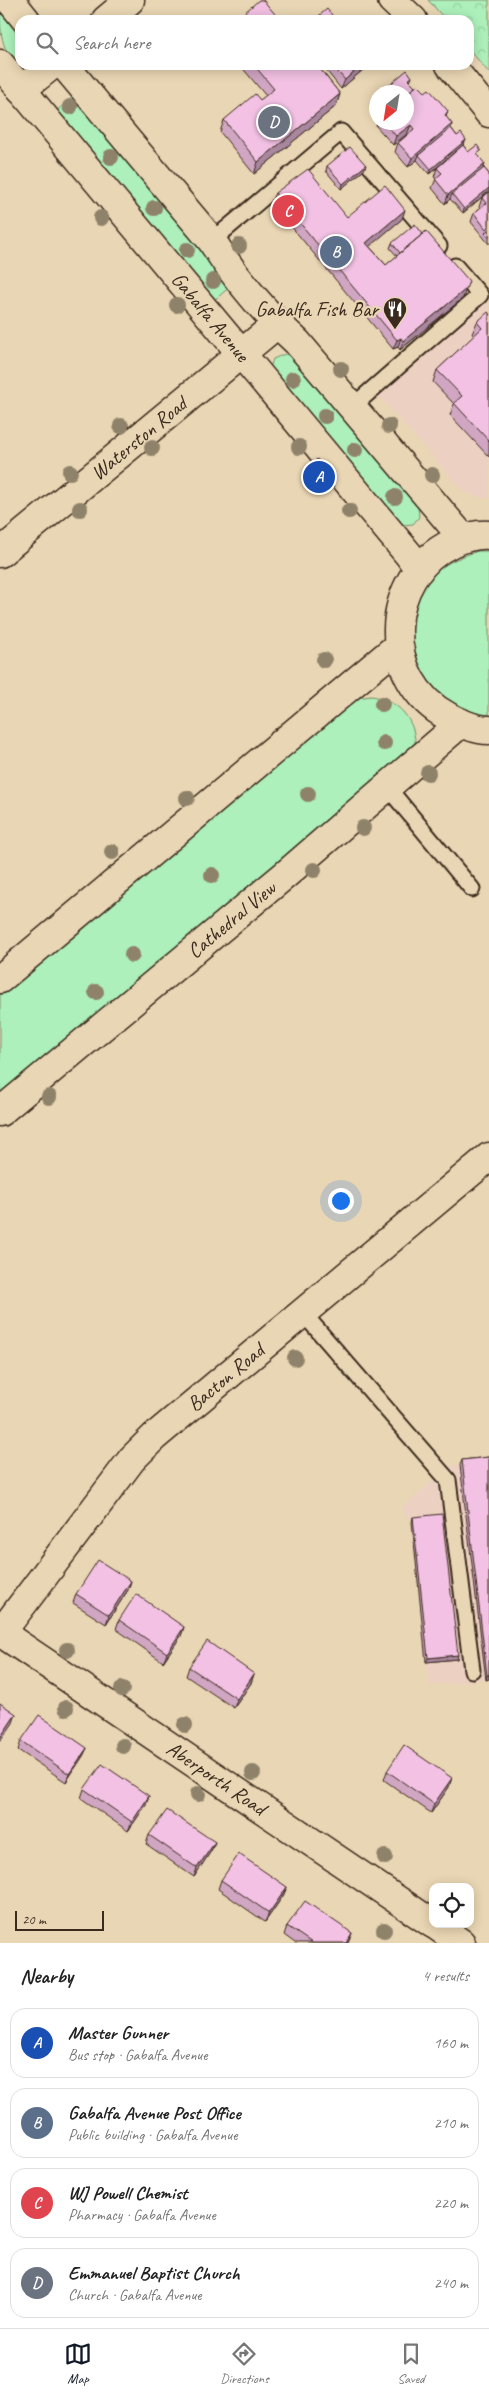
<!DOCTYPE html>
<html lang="en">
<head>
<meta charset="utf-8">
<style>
	:root { --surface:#fff; --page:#f2f2f2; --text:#222; --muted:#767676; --line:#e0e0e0; --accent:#111827 }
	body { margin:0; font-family:Caveat,sans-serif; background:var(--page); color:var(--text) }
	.controls { position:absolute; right:15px; bottom:15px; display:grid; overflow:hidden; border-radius:10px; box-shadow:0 2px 12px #0003 }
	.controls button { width:45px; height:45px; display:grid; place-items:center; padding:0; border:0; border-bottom:1px solid var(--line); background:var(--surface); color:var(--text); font:25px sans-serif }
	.compass { position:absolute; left:369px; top:85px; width:45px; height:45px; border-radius:50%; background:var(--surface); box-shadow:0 2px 12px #0003; rotate:210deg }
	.scale { position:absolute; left:15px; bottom:12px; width:89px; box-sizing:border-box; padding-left:5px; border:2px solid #3b2a1e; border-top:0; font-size:14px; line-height:18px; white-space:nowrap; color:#3b2a1e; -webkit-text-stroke:4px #e9d6b4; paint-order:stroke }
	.you { position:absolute; left:340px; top:1200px; width:18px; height:18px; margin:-12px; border:4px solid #fff; border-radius:50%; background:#1a73e8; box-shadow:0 0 0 8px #1a73e833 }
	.badge { display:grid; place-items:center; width:32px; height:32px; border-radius:50%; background:var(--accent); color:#fff; font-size:16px; font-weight:700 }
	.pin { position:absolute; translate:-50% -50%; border:2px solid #fff; box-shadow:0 1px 5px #0006 }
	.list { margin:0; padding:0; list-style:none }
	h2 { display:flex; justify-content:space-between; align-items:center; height:65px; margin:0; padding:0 20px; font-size:21px }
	h2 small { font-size:16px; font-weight:400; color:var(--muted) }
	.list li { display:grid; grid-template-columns:32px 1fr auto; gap:15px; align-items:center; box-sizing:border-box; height:70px; margin:0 10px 10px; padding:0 10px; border:1px solid var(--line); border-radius:15px }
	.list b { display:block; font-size:19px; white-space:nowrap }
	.list p { margin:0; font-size:16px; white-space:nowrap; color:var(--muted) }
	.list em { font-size:16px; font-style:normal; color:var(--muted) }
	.icon { flex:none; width:28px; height:28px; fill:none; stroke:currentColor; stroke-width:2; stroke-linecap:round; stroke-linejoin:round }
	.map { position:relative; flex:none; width:489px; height:1943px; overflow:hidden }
	.search { position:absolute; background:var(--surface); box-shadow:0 2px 12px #0003; left:15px; right:15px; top:15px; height:55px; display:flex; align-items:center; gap:12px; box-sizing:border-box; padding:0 18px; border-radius:15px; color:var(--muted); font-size:19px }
	.sheet { height:385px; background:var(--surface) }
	nav { display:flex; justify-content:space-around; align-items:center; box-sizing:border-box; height:70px; border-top:1px solid var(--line); background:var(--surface); font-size:14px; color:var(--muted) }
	nav a { display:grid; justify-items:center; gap:2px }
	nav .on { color:var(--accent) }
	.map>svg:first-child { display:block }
	.built { fill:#ecd0c2 }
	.green { fill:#adf0bb; stroke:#748d6c }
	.park { fill:url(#park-crowns); stroke:#748d6c }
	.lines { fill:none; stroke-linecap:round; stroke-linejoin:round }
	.service-casing { stroke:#3b2a1e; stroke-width:19 }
	.minor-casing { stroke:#3b2a1e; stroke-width:31 }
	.tertiary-casing { stroke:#3b2a1e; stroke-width:31 }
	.service { stroke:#e9d6b4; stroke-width:15 }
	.minor { stroke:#e9d6b4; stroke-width:28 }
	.tertiary { stroke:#e9d6b4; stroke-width:28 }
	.tree { fill:#8f826a }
	.wall { fill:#d0a6c3; stroke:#3b2a1e }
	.shaded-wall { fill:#a9879f; stroke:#3b2a1e }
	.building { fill:#f2c1e3; stroke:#3b2a1e }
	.labels { text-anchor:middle; stroke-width:4.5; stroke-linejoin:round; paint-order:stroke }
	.poi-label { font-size:21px; fill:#3b2a1e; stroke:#e9d6b4; text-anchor:end }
	.street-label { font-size:21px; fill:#3b2a1e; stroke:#e9d6b4 }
</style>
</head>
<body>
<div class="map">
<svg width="489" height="1943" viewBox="0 0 489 1943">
	<defs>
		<pattern id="park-crowns" width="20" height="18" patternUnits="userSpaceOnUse" patternTransform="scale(1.25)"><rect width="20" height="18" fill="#adf0bb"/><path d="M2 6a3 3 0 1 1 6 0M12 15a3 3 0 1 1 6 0" fill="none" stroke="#96cea0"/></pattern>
	</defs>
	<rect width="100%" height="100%" fill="#e9d6b4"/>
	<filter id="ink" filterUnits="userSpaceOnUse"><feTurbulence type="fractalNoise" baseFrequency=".02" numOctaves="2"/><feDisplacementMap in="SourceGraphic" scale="10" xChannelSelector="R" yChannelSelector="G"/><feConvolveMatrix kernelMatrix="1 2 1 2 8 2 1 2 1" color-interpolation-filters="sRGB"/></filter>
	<g filter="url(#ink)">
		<!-- built -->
		<path class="built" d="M489 299V500L464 492 378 395Z
			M488 1462 489 1679 429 1686 412 1522 401 1509 450 1466Z"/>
		<!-- green -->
		<path class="green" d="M0 6 20 30V62C0 56 0 26 0 6Z
			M75 95 232 285 212 302 55 112Z
			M285 354 292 357 418 506 419 517 413 524 402 525 396 520 270 368 273 359Z
			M478 551H489V715C476 713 464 711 453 705 404 678 397 608 437 571 449 561 463 556 478 551Z
			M371 696C398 699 417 721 415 748L0 1098V995L357 698Z"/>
		<!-- park -->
		<path class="park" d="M428 0H489V73L469 49V20H446Z"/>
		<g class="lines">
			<!-- service casing -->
			<g class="service-casing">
				<path id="service" d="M212 241 341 132 439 246
					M352 407 480 295 455 266
					M388 788 472 889
					M303 1313 448 1480 472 1670"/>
			</g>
			<!-- minor casing -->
			<g class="minor-casing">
				<g id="minor">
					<path d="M392 0 413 20"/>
					<path d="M106 20 130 0"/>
					<path d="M450 65 489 113"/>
					<path d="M21 90 52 65"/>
					<path id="s1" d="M0 553 277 324"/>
					<path d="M0 979 398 646"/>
					<path id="s2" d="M0 1112 285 875 461 723"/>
					<path id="s3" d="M0 1632 433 1924"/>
					<path id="s4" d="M1 1633 132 1459 154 1437 489 1157"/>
					<path d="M434 1924 461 1943"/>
				</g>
			</g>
			<!-- tertiary casing -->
			<g class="tertiary-casing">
				<g id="tertiary">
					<path d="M10 0 26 20"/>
					<path id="s5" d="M0 64 409 555 419 570"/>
					<path d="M64 65 212 241C235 278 264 312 297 342L463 538"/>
					<path d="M489 535C476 534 463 538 452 543 382 576 379 681 449 717 461 723 475 730 489 730"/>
				</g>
			</g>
			<!-- service -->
			<use href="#service" class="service"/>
			<!-- minor -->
			<use href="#minor" class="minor"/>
			<!-- tertiary -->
			<use href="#tertiary" class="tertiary"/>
		</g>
		<!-- trees -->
		<g class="tree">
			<circle cx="70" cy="107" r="8"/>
			<circle cx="111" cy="157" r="8"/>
			<circle cx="154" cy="208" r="8"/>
			<circle cx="101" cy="218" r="8"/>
			<circle cx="239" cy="246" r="8"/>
			<circle cx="187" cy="250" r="8"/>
			<circle cx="213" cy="281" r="8"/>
			<circle cx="177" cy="305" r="8"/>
			<circle cx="341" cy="369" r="8"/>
			<circle cx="293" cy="379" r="8"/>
			<circle cx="325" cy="416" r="8"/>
			<circle cx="121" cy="426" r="8"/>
			<circle cx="389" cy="426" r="8"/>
			<circle cx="299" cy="447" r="8"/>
			<circle cx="152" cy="448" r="8"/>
			<circle cx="355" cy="450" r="8"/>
			<circle cx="70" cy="472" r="8"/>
			<circle cx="432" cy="475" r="8"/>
			<circle cx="395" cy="497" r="8"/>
			<circle cx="80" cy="509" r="8"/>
			<circle cx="349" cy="511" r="8"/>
			<circle cx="324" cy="660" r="8"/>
			<circle cx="382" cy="704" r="8"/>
			<circle cx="384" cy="743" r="8"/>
			<circle cx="428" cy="773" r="8"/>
			<circle cx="308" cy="794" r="8"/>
			<circle cx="187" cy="798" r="8"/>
			<circle cx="363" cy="828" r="8"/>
			<circle cx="112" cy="852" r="8"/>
			<circle cx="314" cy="870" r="8"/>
			<circle cx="212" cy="875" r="8"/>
			<circle cx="132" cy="955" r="8"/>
			<circle cx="96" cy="992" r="8"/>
			<circle cx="49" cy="1097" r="8"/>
			<circle cx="295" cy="1358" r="8"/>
			<circle cx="67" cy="1650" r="8"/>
			<circle cx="122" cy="1689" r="8"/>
			<circle cx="66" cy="1708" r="8"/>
			<circle cx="185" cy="1725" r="8"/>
			<circle cx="123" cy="1746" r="8"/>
			<circle cx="253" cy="1773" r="8"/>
			<circle cx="198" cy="1794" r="8"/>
			<circle cx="385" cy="1857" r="8"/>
			<circle cx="384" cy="1930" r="8"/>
		</g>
		<!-- wall -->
		<path class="wall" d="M240 65H317L340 94 336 106 254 174 220 132 224 120 260 100 266 96Z
			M322 65H366L365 68 341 89Z
			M412 77 410 82 415 87 425 92 448 111 446 117 452 124 451 128 457 136 466 140 463 145 468 152 479 156 484 168 489 174V191L463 213 450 199 445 204 432 188 436 179 434 177 437 168 429 174 417 160 408 167 395 152 398 143 408 134H407L393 145 376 126 377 122H406L381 92Z
			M376 96V113L370 105 372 100Z
			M327 166 364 170 341 189 326 171Z
			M489 192V244L471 222 474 213 480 208 479 207 482 198Z
			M275 193 347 217 402 219 369 246 386 265 397 256 390 248 392 243 463 298 400 350 398 347 393 349 271 202Z
			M489 313V457L450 415 454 404 433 382 437 370 474 336 472 334 477 322Z
			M311 465 330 482 323 487 309 470Z
			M489 1457V1679L486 1680 460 1465 462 1460Z
			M413 1517 457 1659 426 1662 412 1522Z
			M131 1581 128 1590 106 1624 73 1603 76 1594Z
			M119 1620 184 1627 181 1636 163 1662 116 1629Z
			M189 1667 254 1674 251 1683 234 1708 186 1676Z
			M21 1741 87 1748 83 1756 66 1782 18 1750Z
			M387 1771 449 1787 431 1813 384 1780Z
			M84 1789 149 1796 146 1805 128 1831 81 1798Z
			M149 1835 215 1842 211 1851 194 1877 146 1844Z
			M221 1880 287 1887 283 1896 265 1922 218 1889Z
			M287 1926 352 1933 348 1943H295L284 1935Z"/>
		<!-- shaded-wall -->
		<path class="shaded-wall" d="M361 65H366L365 68 341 89 345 80Z
			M340 94 336 106 254 174 258 162Z
			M452 124 449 133 419 155 417 160 408 167 412 158Z
			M411 125 407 134 393 145 396 136Z
			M466 140 464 144 429 174 431 169Z
			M485 164 482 173 452 194 450 199 445 204 448 195Z
			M366 165 364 170 341 189 343 184Z
			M489 188V191L463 213 464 209Z
			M405 210 402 219 363 252 366 243Z
			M466 289 463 298 400 350 403 341Z
			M401 338 398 347 393 349 397 340Z
			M332 477 330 482 323 487 325 483Z
			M131 1581 128 1590 106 1624 109 1615Z
			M184 1627 181 1636 163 1662 167 1653Z
			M458 1655 457 1659 426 1662 428 1658Z
			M254 1674 251 1683 234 1708 237 1699Z
			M487 1675H489V1679L486 1680Z
			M16 1714 13 1723 0 1742V1738Z
			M87 1748 83 1756 66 1782 69 1774Z
			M452 1778 449 1787 431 1813 434 1804Z
			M149 1796 146 1805 128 1831 132 1822Z
			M215 1842 211 1851 194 1877 197 1868Z
			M287 1887 283 1896 265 1922 269 1913Z
			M352 1933 348 1943H346Z"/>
		<!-- building -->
		<path class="building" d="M259 0H263L280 20H236Z
			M327 9 336 20H314Z
			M254 65H317L340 94 258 162 224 120 255 94 260 100 274 89Z
			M332 65H361L345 80Z
			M407 70 412 77 408 80 415 87 406 94V92H381Z
			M418 85 425 92 429 89 448 111 445 115 452 124 412 158 398 143 414 129 411 125 396 136 384 122H406V94Z
			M376 96V106L372 100Z
			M451 128 457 136 461 133 466 140 431 169 419 155Z
			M463 145 468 152 477 145 481 151 477 154 485 164 448 195 435 179 442 173 437 168Z
			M350 147 366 165 343 184 327 166Z
			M484 168 489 174V188L464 209 452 194Z
			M308 169 347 217 385 185 405 210 366 243 386 265 426 231 469 281 466 289 403 341 401 338 397 340 275 193Z
			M489 192V226L486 229 474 213 486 203 482 198Z
			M415 224 423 234 400 253 392 243Z
			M489 229V238L485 233Z
			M488 312 489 313V441L454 403 462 396 437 370 482 328 477 322Z
			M317 459 332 477 325 483 311 465Z
			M489 1457V1675H487L462 1460Z
			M442 1514 458 1655 428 1658 413 1517Z
			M98 1560 131 1581 109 1615 76 1594Z
			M136 1594 184 1627 167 1653 119 1620Z
			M207 1641 254 1674 237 1699 189 1667Z
			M0 1703 16 1714 0 1738Z
			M39 1715 87 1748 69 1774 21 1741Z
			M404 1745 452 1778 434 1804 387 1771Z
			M102 1764 149 1796 132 1822 84 1789Z
			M167 1810 215 1842 197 1868 149 1835Z
			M239 1854 287 1887 269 1913 221 1880Z
			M305 1901 352 1933 346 1943H312L287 1926Z"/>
	</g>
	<!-- icons -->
	<defs>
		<g id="restaurant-pin" transform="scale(1.25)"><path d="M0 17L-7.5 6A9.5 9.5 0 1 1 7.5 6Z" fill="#3b2a1e" stroke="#e9d6b4"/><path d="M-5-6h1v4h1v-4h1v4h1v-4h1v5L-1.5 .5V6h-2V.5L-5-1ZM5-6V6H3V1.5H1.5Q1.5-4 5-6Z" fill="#fff"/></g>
	</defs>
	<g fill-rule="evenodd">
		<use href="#restaurant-pin" x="395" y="309"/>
	</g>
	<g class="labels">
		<!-- poi labels -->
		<g class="poi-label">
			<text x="378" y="316">Gabalfa Fish Bar</text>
		</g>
		<!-- street labels -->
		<g class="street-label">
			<text dy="7" stroke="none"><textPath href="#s5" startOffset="329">Gabalfa Avenue</textPath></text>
			<text dy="7" stroke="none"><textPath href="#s1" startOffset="180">Waterston Road</textPath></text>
			<text dy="7" stroke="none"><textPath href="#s2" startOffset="301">Cathedral View</textPath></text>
			<text dy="7" stroke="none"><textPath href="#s4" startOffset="342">Bacton Road</textPath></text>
			<text dy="7" stroke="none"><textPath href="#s3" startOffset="261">Aberporth Road</textPath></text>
		</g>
	</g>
</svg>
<div class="controls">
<button><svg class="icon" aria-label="locate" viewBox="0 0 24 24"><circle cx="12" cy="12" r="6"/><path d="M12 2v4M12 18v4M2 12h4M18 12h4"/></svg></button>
</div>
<svg class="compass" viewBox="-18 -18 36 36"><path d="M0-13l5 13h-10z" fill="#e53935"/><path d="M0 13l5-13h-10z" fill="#767676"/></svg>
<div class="scale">20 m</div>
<div class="you"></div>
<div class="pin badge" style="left:319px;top:477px;background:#1a4fb4">A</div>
<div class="pin badge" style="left:336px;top:252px;background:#5c6f8a">B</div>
<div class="pin badge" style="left:288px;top:211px;background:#e0444e">C</div>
<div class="pin badge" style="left:274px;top:122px;background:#6b7280">D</div>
<div class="search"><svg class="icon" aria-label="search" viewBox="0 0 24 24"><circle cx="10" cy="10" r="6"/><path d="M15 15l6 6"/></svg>Search here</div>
</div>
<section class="sheet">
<h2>Nearby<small>4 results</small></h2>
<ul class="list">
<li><span class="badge" style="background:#1a4fb4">A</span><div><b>Master Gunner</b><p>Bus stop · Gabalfa Avenue</p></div><em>160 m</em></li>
<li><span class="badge" style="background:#5c6f8a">B</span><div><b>Gabalfa Avenue Post Office</b><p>Public building · Gabalfa Avenue</p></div><em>210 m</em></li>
<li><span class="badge" style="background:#e0444e">C</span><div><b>WJ Powell Chemist</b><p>Pharmacy · Gabalfa Avenue</p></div><em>220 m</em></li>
<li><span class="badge" style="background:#6b7280">D</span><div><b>Emmanuel Baptist Church</b><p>Church · Gabalfa Avenue</p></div><em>240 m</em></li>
</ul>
</section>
<nav>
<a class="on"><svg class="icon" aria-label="map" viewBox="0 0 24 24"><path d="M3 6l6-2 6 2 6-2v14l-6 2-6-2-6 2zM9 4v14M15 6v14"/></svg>Map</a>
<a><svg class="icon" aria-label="directions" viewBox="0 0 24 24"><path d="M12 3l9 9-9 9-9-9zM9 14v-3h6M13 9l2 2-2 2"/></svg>Directions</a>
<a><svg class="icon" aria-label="saved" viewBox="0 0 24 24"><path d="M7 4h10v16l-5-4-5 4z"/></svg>Saved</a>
</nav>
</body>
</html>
